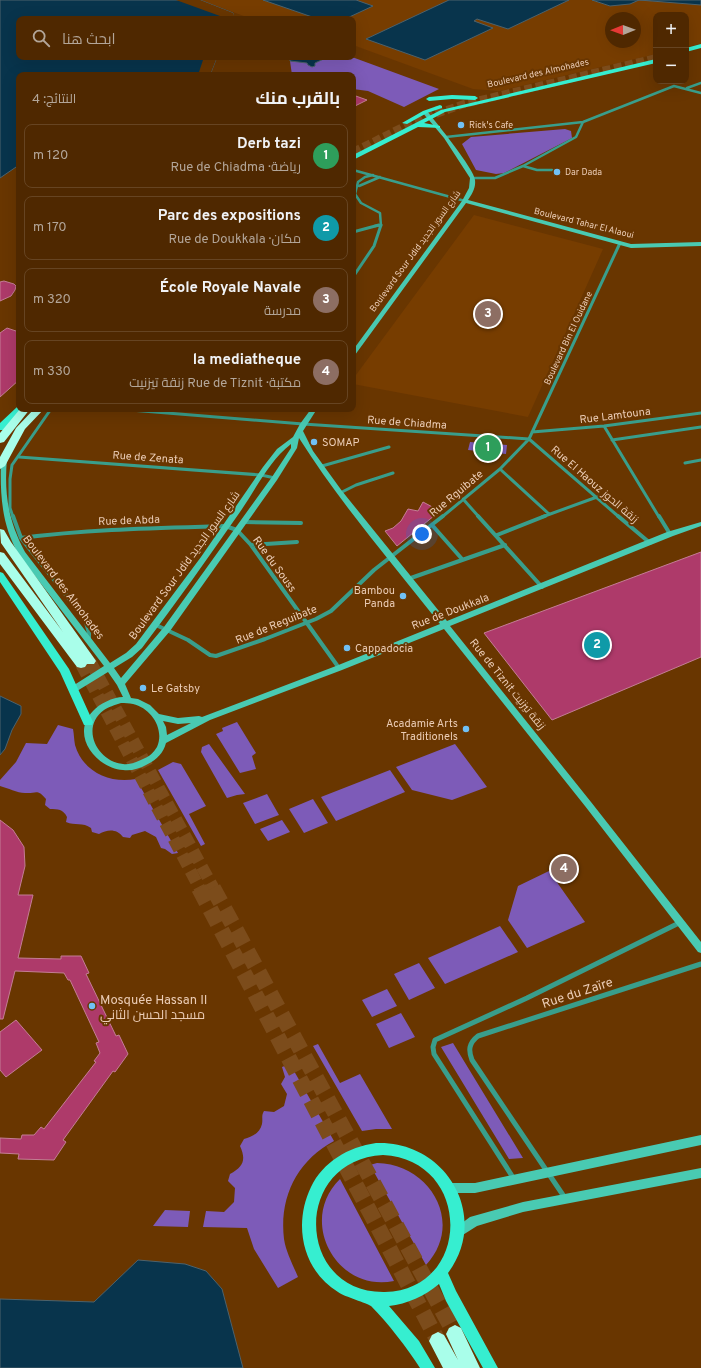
<!DOCTYPE html>
<html lang="ar">
<head>
<meta charset="utf-8">
<style>
	:root { --surface:#4f2800; --page:#59340f; --text:#f1f3f6; --muted:#b3a699; --line:#642; --accent:#8c9099 }
	body { margin:0; font-family:Overpass,Cairo,sans-serif; background:var(--page); color:var(--text); direction:rtl }
	.controls { position:absolute; right:12px; top:12px; display:grid; overflow:hidden; border-radius:8px; box-shadow:0 4px 16px #0002 }
	.controls button { width:36px; height:36px; display:grid; place-items:center; padding:0; border:0; border-bottom:1px solid var(--line); background:var(--surface); color:var(--text); font:20px sans-serif }
	.compass { position:absolute; left:605px; top:12px; width:36px; height:36px; border-radius:50%; background:var(--surface); box-shadow:0 4px 16px #0002; rotate:269deg }
	.you { position:absolute; left:422px; top:534px; width:14px; height:14px; margin:-10px; border:3px solid #fff; border-radius:50%; background:#1a73e8; box-shadow:0 0 0 6px #1a73e833 }
	.badge { display:grid; place-items:center; width:26px; height:26px; border-radius:50%; background:var(--accent); color:#fff; font-size:13px; font-weight:700 }
	.pin { position:absolute; translate:-50% -50%; border:2px solid #fff; box-shadow:0 1px 4px #0006 }
	.list { margin:0; padding:0; list-style:none }
	h2 { display:flex; justify-content:space-between; align-items:center; height:52px; margin:0; padding:0 16px; font-size:17px }
	h2 small { font-size:13px; font-weight:400; color:var(--muted) }
	.list li { display:grid; grid-template-columns:26px 1fr auto; gap:12px; align-items:center; box-sizing:border-box; height:64px; margin:0 8px 8px; padding:0 8px; border:1px solid var(--line); border-radius:8px }
	.list b { display:block; font-size:15px; white-space:nowrap }
	.list p { margin:0; font-size:13px; white-space:nowrap; color:var(--muted) }
	.list em { font-size:13px; font-style:normal; color:var(--muted) }
	.icon { flex:none; width:22px; height:22px; fill:none; stroke:currentColor; stroke-width:2; stroke-linecap:round; stroke-linejoin:round }
	.map { position:relative; flex:none; width:701px; height:1368px; overflow:hidden; direction:ltr }
	.search { position:absolute; background:var(--surface); box-shadow:0 4px 16px #0002; left:16px; top:16px; width:340px; height:44px; display:flex; align-items:center; gap:10px; box-sizing:border-box; padding:0 14px; border-radius:8px; color:var(--muted); font-size:15px }
	.panel { position:absolute; background:var(--surface); box-shadow:0 4px 16px #0002; left:16px; top:72px; width:340px; height:340px; border-radius:8px; direction:rtl }
	.map>svg:first-child { display:block }
	.built { fill:#773d00; fill-rule:evenodd }
	.green { fill:#7d5bb8 }
	.water { fill:#08344c; stroke:#4c626c }
	.pier { fill:#693600 }
	.building { fill:#ae3a6a; stroke:#c47d95 }
	.lines { fill:none; stroke-linecap:round; stroke-linejoin:round }
	.highway-tunnel-far2 { stroke:#7c4c1b; stroke-width:8; stroke-dasharray:8 3.5; stroke-linecap:butt }
	.highway-tunnel-far1 { stroke:#7c4c1b; stroke-width:12; stroke-dasharray:12 6; stroke-linecap:butt }
	.highway-tunnel { stroke:#7c4c1b; stroke-width:16; stroke-dasharray:16 8; stroke-linecap:butt }
	.street-far3 { stroke:#399e8b; stroke-width:2.5 }
	.street-far2 { stroke:#399e8b; stroke-width:3 }
	.street-far1 { stroke:#399e8b; stroke-width:4 }
	.street { stroke:#399e8b; stroke-width:5 }
	.secondary { fill:#49cab2; fill-rule:evenodd }
	.primary { fill:#36eed0; fill-rule:evenodd }
	.highway { fill:#a9feea; fill-rule:evenodd }
	.poi-dot { fill:#71c1f5; stroke:#693600; stroke-width:1.5 }
	.labels { text-anchor:middle; stroke-width:4; stroke-linejoin:round; paint-order:stroke }
	.far-street-label { font-size:9px; fill:#ebccb5; stroke:#693600 }
	.far-poi-label { font-size:9px; fill:#ebccb5; stroke:#693600; text-anchor:start }
	.street-label { font-size:11px; fill:#ebccb5; stroke:#693600 }
	.poi-label { font-size:11px; fill:#ebccb5; stroke:#693600; text-anchor:start }
	.near-street-label { font-size:13px; fill:#ebccb5; stroke:#693600 }
	.near-poi-label { font-size:13px; fill:#ebccb5; stroke:#693600; text-anchor:start }
</style>
</head>
<body>
<div class="map">
<svg width="701" height="1368" viewBox="0 0 701 1368">
	<rect width="100%" height="100%" fill="#693600"/>
	<!-- built -->
	<path class="built" d="M200 0H263L318 19H252Z
		M356 0H449L366 39 425 60 493 28 473 21 477 19 508 29 569 0H592L610 6 629 4 639 0 701 5V44L686 47V15H656V54L500 91 473 89 353 45V19H345L373 6ZM611 18H635V42H611Z
		M474 215 603 249 528 417 353 384V379Z"/>
	<!-- green -->
	<path class="green" d="M328 57H352L439 89 404 107 368 91 353 89V75H292L290 61 315 63Z
		M565 129 571 131 572 138 504 173 496 174 476 170 462 144 471 137Z
		M470 442 507 445 506 454 468 450Z
		M237 722 256 753 252 756 256 769 240 773 216 734 223 731 222 728Z
		M58 725 73 729C74 734 74 740 75 745 83 772 110 784 136 779L178 853 172 854 165 849 161 848 156 837 145 831 132 835 130 838 123 837C117 829 108 829 99 834L92 832 91 828C83 822 75 826 66 822L67 817C63 809 58 809 50 809L45 805 46 799C37 788 36 794 25 793 17 793 8 788 0 786V780L16 762 26 743 47 744Z
		M209 744 245 794 237 795 227 798 201 752 202 747Z
		M455 744 487 787 452 800 412 790 396 767Z
		M173 762 181 764 206 806 189 814 205 844 201 846 158 770Z
		M390 770 405 792 336 821 321 797Z
		M267 794 279 815 255 824 243 803Z
		M313 799 328 823 304 833 289 809Z
		M282 820 290 832 268 841 260 829Z
		M549 871 585 922 527 948 508 920 518 886Z
		M500 926 518 952 445 984 428 958Z
		M419 963 435 988 409 1000 394 974Z
		M387 989 397 1006 372 1017 362 1000Z
		M401 1013 415 1037 389 1048 376 1024Z
		M453 1043 523 1158 509 1159 441 1047Z
		M318 1044 340 1083 360 1074 392 1129H376L362 1131 313 1046Z
		M290 1064 334 1141C297 1161 279 1197 284 1239 286 1252 293 1265 298 1277L278 1288 254 1249 247 1228 203 1227 206 1211 224 1212 234 1202 235 1188 228 1181 230 1174C244 1167 246 1159 240 1146L244 1139C252 1137 260 1133 262 1124 263 1118 261 1116 264 1111L274 1112 284 1106 287 1094 281 1084 285 1077 282 1067Z
		M377 1163C430 1164 465 1223 426 1265L370 1165Z
		M340 1179 394 1281C337 1293 297 1221 340 1179Z
		M165 1210 190 1211 188 1227 153 1226Z"/>
	<!-- water -->
	<path class="water" d="M0 0H200L233 13 232 19H19V57H217L210 75H19V165L0 178Z
		M263 0H356L373 6 345 19H318Z
		M449 0H569L508 29 477 19 474 21 493 28 425 60 366 39Z
		M592 0H701V5L639 0 630 4 610 6Z
		M290 57H328L315 63V66L312 67 308 65 307 63 290 61Z
		M0 696 21 706V714L12 730 5 749 0 755Z
		M138 1260 185 1264 206 1271 222 1289 243 1368H0V1299L94 1302Z"/>
	<!-- pier -->
	<path class="pier" d="M176 0H200L233 13V17L232 19H221L220 16Z
		M204 57H217L210 75H198Z"/>
	<!-- building -->
	<path class="building" d="M353 95 367 100 353 107Z
		M4 281 14 284 16 286 15 290 11 296 0 301V282Z
		M7 328 19 332V380L0 397V333Z
		M423 502 440 511 397 546 385 531 393 528 401 521 408 509 418 511Z
		M701 552V657L552 720 484 633Z
		M0 820 13 830 24 847 25 866 18 895H33L18 958 61 959V956H81L89 973 86 974 116 1036 119 1035 128 1054 115 1072 113 1071 63 1140 66 1142 54 1160 18 1159 19 1154 0 1153V1138L21 1139 22 1135H34L41 1127 44 1129 96 1062 94 1061 100 1053 96 1043 99 1042 70 980H68L64 973 15 971 3 1019H0Z
		M16 1020 42 1050 6 1077 0 1070V1032Z"/>
	<g class="lines">
		<!-- highway-tunnel-far2 -->
		<path class="highway-tunnel-far2" d="M436 114 464 104 656 58
			M353 152 439 109"/>
		<!-- highway-tunnel-far1 -->
		<path class="highway-tunnel-far1" d="M90 661 214 889
			M81 664 200 889"/>
		<!-- highway-tunnel -->
		<path class="highway-tunnel" d="M199 888 438 1341
			M213 888 455 1334"/>
		<!-- street-far3 -->
		<path class="street-far3" d="M687 88 701 83
			M446 137 583 122 674 86 701 93
			M523 166 537 170H552
			M353 170 465 201
			M373 175 365 177 358 182 355 194 361 203 380 213 381 226
			M473 178H495L523 166 576 137 583 122
			M359 186 380 177
			M375 226 381 225"/>
		<!-- street-far2 -->
		<path class="street-far2" d="M353 232 379 225
			M353 277 374 246 381 225
			M118 409 303 424 529 439
			M604 426 659 517
			M532 432 604 426 701 413
			M529 439 619 517
			M612 440 701 427
			M19 457 261 475 275 478
			M685 463 701 460
			M322 466 389 447
			M500 469 549 514
			M340 493 356 485 393 473
			M463 499 479 517
			M13 517 10 508V479L12 465 51 409
			M442 517 500 469 529 439 620 243
			M542 517 597 497"/>
		<!-- street-far1 -->
		<path class="street-far1" d="M13 516 21 538 85 619 89 633V640
			M478 516 542 587
			M618 516 650 543
			M659 516 670 534
			M243 522 301 523
			M432 525 462 559
			M497 535 545 516
			M21 538C89 529 157 528 225 526L237 530 251 545 339 668
			M251 545 297 542
			M408 579 505 545
			M156 625 188 640 210 655 216 656 265 639 316 619 331 611 374 570 443 516"/>
		<!-- street -->
		<path class="street" d="M514 1179 434 1054 433 1047 435 1040 527 998 681 922
			M565 1198 472 1060C468 1050 469 1043 478 1036L701 964"/>
		<!-- secondary -->
		<path class="secondary" d="M423 111H427C435 121 475 170 475 180 476 188 472 194 468 200L631 244 701 242V246L631 248 466 203 355 355 353 356V350L462 201 469 188 470 178 444 138 423 113Z
			M311 409H317L303 431 313 451 342 491 447 621 667 532 701 522V526L673 536 450 626 591 802 701 942V953L698 952 585 806 444 629 342 670 210 720 166 743C163 754 156 760 146 765 139 769 131 771 123 770 95 768 70 734 93 711 99 704 113 697 123 697L117 685 108 672 77 691H71L70 689 71 687 104 666 19 555C1 524 0 494 1 458L4 456 7 458C4 494 8 520 25 552L110 663 126 653 136 644 201 557 263 467 277 449 293 437 300 424ZM299 438C340 503 392 563 440 624L336 666 202 717 199 716 178 718 159 714 150 705 138 699 131 698 125 684 170 631 277 480 297 448ZM291 444V448L272 477 164 627 121 678 114 668 132 657 142 648C176 603 208 558 240 512 256 489 269 461 291 444ZM121 703C125 703 129 703 133 704 151 708 165 729 157 747 154 752 149 757 143 759 137 762 130 765 123 764 97 762 80 727 104 710 108 707 115 705 121 703ZM163 721 178 724 191 723 167 735 166 727Z
			M701 1135V1145L475 1193H448L444 1192 443 1188 444 1184 448 1183H475Z
			M701 1168V1178L523 1212 477 1226 458 1238 454 1237 453 1233 454 1229 470 1217 523 1202Z"/>
		<!-- primary -->
		<path class="primary" d="M701 44V48L686 52V48Z
			M656 59V63L445 112 424 123 440 126V128L418 127 353 160V155L441 110Z
			M452 95 475 96 478 98 475 100 452 99 429 101 426 99 429 97Z
			M440 105 442 106V108L427 113 407 124 402 123 423 111Z
			M17 407H19V409H24L3 430H0V423Z
			M0 572 3 573 69 669 93 722 92 725H84L60 672 0 582Z
			M376 1143C445 1140 491 1215 448 1273L456 1291 498 1368H483L446 1301 439 1284C425 1296 407 1304 389 1306L419 1341 435 1368H420C407 1348 388 1323 371 1306 367 1303 345 1297 338 1292 302 1270 293 1224 311 1187 323 1162 348 1147 376 1143ZM383 1155C473 1160 472 1290 385 1292 296 1294 291 1160 383 1155Z"/>
		<!-- highway -->
		<path class="highway" d="M20 409H30L4 442 0 443V433Z
			M34 409H44L25 429 5 466 0 469V457L16 428Z
			M0 529 4 530 11 542 94 658 96 661 94 664H87L85 667 81 668 77 667 0 564V552L4 553 63 632 1 543Z
			M455 1325 461 1328 480 1368H462L461 1366 462 1368H443L429 1341 432 1335 438 1332 444 1335 458 1360 446 1334 449 1328Z"/>
	</g>
	<!-- markers -->
	<g class="poi-dot">
		<circle cx="461" cy="125" r="4"/>
		<circle cx="557" cy="172" r="4"/>
		<circle cx="314" cy="442" r="4"/>
		<circle cx="403" cy="596" r="4"/>
		<circle cx="347" cy="648" r="4"/>
		<circle cx="143" cy="688" r="4"/>
		<circle cx="466" cy="729" r="4"/>
		<circle cx="92" cy="1006" r="4"/>
	</g>
	<g class="labels">
		<!-- far-street labels -->
		<g class="far-street-label">
			<text transform="translate(538 73) rotate(-13)" y="3">Boulevard des Almohades</text>
			<text transform="translate(584 223) rotate(14)" y="3">Boulevard Tahar El Alaoui</text>
			<text transform="translate(415 251) rotate(-54)" y="3">Boulevard Sour Jdid شارع السور الجديد</text>
			<text transform="translate(568 338) rotate(-65)" y="3">Boulevard Bin El Ouidane</text>
		</g>
		<!-- far-poi labels -->
		<g class="far-poi-label">
			<text x="469" y="128">Rick's Cafe</text>
			<text x="565" y="175">Dar Dada</text>
		</g>
		<!-- street labels -->
		<g class="street-label">
			<text transform="translate(615 415) rotate(-7)" y="4">Rue Lamtouna</text>
			<text transform="translate(407 422) rotate(4)" y="4">Rue de Chiadma</text>
			<text transform="translate(148 457) rotate(4)" y="4">Rue de Zenata</text>
			<text transform="translate(595 484) rotate(41)" y="4">Rue El Haouz زنقة الحوز</text>
			<text transform="translate(456 493) rotate(-40)" y="4">Rue Rguibate</text>
			<text transform="translate(129 520) rotate(-2)" y="4">Rue de Abda</text>
			<text transform="translate(275 564) rotate(54)" y="4">Rue du Souss</text>
			<text transform="translate(184 565) rotate(-54)" y="4">Boulevard Sour Jdid شارع السور الجديد</text>
			<text transform="translate(64 587) rotate(53)" y="4">Boulevard des Almohades</text>
			<text transform="translate(450 611) rotate(-21)" y="4">Rue de Doukkala</text>
			<text transform="translate(276 624) rotate(-22)" y="4">Rue de Reguibate</text>
			<text transform="translate(508 684) rotate(51)" y="4">Rue de Tiznit زنقة تيزنيت</text>
		</g>
		<!-- poi labels -->
		<g class="poi-label">
			<text x="322" y="446">SOMAP</text>
			<text x="395" y="594" text-anchor="end">Bambou<tspan x="395" dy="13">Panda</tspan></text>
			<text x="355" y="652">Cappadocia</text>
			<text x="151" y="692">Le Gatsby</text>
			<text x="458" y="727" text-anchor="end">Acadamie Arts<tspan x="458" dy="13">Traditionels</tspan></text>
		</g>
		<!-- near-street labels -->
		<g class="near-street-label">
			<text transform="translate(577 992) rotate(-18)" y="5">Rue du Zaïre</text>
		</g>
		<!-- near-poi labels -->
		<g class="near-poi-label">
			<text x="100" y="1004">Mosquée Hassan II<tspan x="100" dy="15">مسجد الحسن الثاني</tspan></text>
		</g>
	</g>
</svg>
<div class="controls">
<button>+</button>
<button>−</button>
</div>
<svg class="compass" viewBox="-18 -18 36 36"><path d="M0-13l5 13h-10z" fill="#e53935"/><path d="M0 13l5-13h-10z" fill="#b3a699"/></svg>
<div class="you"></div>
<div class="pin badge" style="left:488px;top:448px;background:#2e9e5b">1</div>
<div class="pin badge" style="left:597px;top:645px;background:#0f9aa8">2</div>
<div class="pin badge" style="left:488px;top:314px;background:#8d6e63">3</div>
<div class="pin badge" style="left:564px;top:869px;background:#8d6e63">4</div>
<div class="search"><svg class="icon" aria-label="search" viewBox="0 0 24 24"><circle cx="10" cy="10" r="6"/><path d="M15 15l6 6"/></svg>ابحث هنا</div>
<section class="panel">
<h2>بالقرب منك<small>النتائج: 4</small></h2>
<ul class="list">
<li><span class="badge" style="background:#2e9e5b">1</span><div><b>Derb tazi</b><p>رياضة · Rue de Chiadma</p></div><em>120 m</em></li>
<li><span class="badge" style="background:#0f9aa8">2</span><div><b>Parc des expositions</b><p>مكان · Rue de Doukkala</p></div><em>170 m</em></li>
<li><span class="badge" style="background:#8d6e63">3</span><div><b>École Royale Navale</b><p>مدرسة</p></div><em>320 m</em></li>
<li><span class="badge" style="background:#8d6e63">4</span><div><b>la mediatheque</b><p>مكتبة · Rue de Tiznit زنقة تيزنيت</p></div><em>330 m</em></li>
</ul>
</section>
</div>
</body>
</html>
